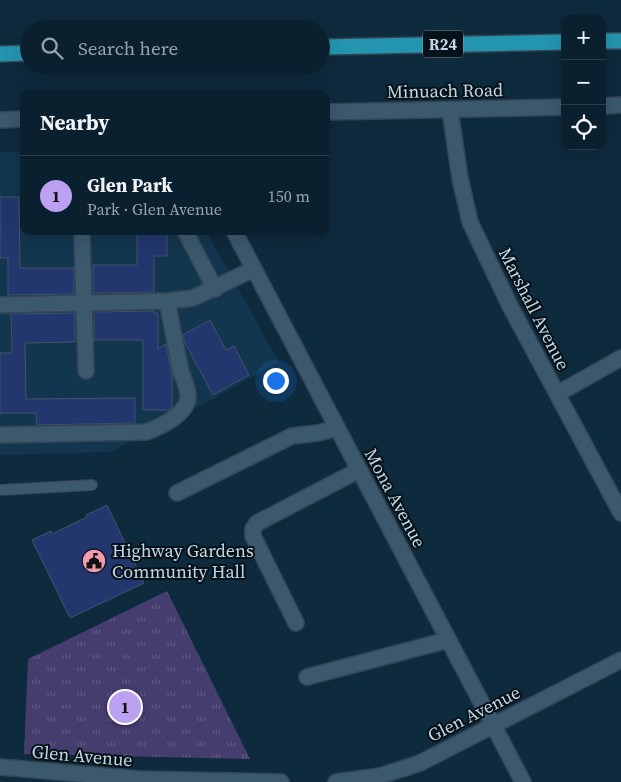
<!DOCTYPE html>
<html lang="en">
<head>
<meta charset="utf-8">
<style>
	:root { --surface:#0a202e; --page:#182d3a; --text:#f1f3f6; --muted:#99a3aa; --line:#2a3e4a; --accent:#bca0f2 }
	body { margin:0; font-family:"Source Serif 4",serif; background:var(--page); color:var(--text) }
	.controls { position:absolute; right:15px; top:15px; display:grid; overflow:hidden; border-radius:10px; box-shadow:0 5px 20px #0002 }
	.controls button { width:45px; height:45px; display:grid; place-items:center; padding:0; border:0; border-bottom:1px solid var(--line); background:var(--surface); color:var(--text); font:25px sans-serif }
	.you { position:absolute; left:275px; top:380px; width:18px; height:18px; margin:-12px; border:4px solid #fff; border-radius:50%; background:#1a73e8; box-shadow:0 0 0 8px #1a73e833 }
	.badge { display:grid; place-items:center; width:32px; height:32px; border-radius:50%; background:var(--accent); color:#111; font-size:16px; font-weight:700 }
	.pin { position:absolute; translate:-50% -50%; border:2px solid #fff; box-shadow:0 1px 5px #0006 }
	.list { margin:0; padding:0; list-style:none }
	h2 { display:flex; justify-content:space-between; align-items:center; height:65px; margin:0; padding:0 20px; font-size:21px }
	h2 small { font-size:16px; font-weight:400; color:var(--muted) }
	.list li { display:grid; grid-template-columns:32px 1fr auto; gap:15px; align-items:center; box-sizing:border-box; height:80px; padding:0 20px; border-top:1px solid var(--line) }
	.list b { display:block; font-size:19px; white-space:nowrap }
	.list p { margin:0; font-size:16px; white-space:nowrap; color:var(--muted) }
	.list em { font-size:16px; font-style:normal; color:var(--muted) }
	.icon { flex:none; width:28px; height:28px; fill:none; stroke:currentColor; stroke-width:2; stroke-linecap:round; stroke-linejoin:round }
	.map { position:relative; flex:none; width:621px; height:782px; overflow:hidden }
	.search { position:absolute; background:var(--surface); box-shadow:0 5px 20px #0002; left:20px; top:20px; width:310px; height:55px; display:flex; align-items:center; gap:12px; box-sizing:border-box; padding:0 18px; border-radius:28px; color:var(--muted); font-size:19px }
	.panel { position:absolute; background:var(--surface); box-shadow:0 5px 20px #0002; left:20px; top:90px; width:310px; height:145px; border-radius:10px }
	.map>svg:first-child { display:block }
	.built { fill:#12364d }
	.park { fill:url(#park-tufts) }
	.building { fill:#22376d; stroke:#45516d }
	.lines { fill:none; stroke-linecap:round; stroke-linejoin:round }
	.service-casing { stroke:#334555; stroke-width:12 }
	.minor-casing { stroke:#334555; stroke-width:18 }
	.tertiary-casing { stroke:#334555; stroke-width:18 }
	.motorway-casing { stroke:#334555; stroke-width:18 }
	.service { stroke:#3b586d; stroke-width:10 }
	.minor { stroke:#3b586d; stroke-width:15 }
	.tertiary { stroke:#3b586d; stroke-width:15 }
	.motorway { stroke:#2395ae; stroke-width:15 }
	.labels { text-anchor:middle; stroke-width:4; stroke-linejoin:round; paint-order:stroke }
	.shield { fill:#06121a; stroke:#8c9ba6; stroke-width:1 }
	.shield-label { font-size:16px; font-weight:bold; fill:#c6d6e2 }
	.street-label { font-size:18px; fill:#c6d6e2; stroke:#06121a }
	.poi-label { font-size:18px; fill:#c6d6e2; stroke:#06121a; text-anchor:start }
</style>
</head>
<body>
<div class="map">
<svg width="621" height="782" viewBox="0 0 621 782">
	<defs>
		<pattern id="park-tufts" width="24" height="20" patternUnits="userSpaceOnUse" patternTransform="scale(1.25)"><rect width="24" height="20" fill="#463d6f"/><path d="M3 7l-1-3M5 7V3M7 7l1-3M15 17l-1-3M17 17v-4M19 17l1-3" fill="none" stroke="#5f5883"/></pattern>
	</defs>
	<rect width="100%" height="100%" fill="#0e2a3d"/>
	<!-- built -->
	<path class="built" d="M0 152H24V231H206L279 362 213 399 111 452 0 455Z"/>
	<!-- park -->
	<path class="park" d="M167 591 250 759 24 754 28 659Z"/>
	<!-- building -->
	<path class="building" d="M0 197H19L20 268H74V294L8 295V258H0Z
		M137 231H167V256H154V292L93 293V265H137Z
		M154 311V313H158V349L166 344 172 374V407L169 410H143V340H94V312Z
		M75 313V342L25 343 26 399 135 398V423L37 425 36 413H0V353H12L11 314Z
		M210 320 226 350 234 346 249 375 213 395 185 343 183 335Z
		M107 505 144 583 70 618 32 540 51 531 52 534 87 517 86 515Z"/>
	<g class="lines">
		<!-- service casing -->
		<g class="service-casing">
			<path id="service" d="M0 490 92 485"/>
		</g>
		<!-- minor casing -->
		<g class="minor-casing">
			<path id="minor" d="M450 110 460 178 470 222 510 306 621 513
				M185 231 215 289
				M234 231 523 782
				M82 235 86 371
				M0 305 167 301 193 298 254 269
				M557 394 621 358
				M0 435 146 432C160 427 186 415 188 398 189 390 184 380 181 372L167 301
				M177 493 292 436 318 433 337 428
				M296 623 253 536V529L257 523 359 470
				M307 677 448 640
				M0 767 139 779 281 782
				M336 782 380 776 420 763 621 660"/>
		</g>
		<!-- tertiary casing -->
		<g class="tertiary-casing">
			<path id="tertiary" d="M602 106 621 105
				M326 112 565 107
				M0 120 24 119"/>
		</g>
		<!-- motorway casing -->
		<g class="motorway-casing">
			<path id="motorway" d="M602 41H621
				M321 47 565 42
				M0 54 29 53"/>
		</g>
		<!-- service -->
		<use href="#service" class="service"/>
		<!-- minor -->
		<use href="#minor" class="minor"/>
		<!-- tertiary -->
		<use href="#tertiary" class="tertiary"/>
		<!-- motorway -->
		<use href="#motorway" class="motorway"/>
	</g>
	<!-- icons -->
	<defs>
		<g id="civic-disc" transform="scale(1.25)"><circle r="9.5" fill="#f29aaf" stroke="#06121a"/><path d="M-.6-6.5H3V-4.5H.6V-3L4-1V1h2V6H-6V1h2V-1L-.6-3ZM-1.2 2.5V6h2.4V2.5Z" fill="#111"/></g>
	</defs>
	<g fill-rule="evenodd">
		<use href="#civic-disc" x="94" y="561"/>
	</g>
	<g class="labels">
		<!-- shield labels -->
		<rect class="shield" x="423" y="30.5" width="40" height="27" rx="4"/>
		<g class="shield-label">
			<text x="443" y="50">R24</text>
		</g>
		<!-- street labels -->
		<g class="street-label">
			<text transform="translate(445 91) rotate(-1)" y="6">Minuach Road</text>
			<text transform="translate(534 309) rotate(63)" y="6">Marshall Avenue</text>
			<text transform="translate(395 498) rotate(62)" y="6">Mona Avenue</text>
			<text transform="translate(474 714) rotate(-27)" y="6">Glen Avenue</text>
			<text transform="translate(82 756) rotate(5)" y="6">Glen Avenue</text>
		</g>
		<!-- poi labels -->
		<g class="poi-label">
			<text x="112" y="557">Highway Gardens<tspan x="112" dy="21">Community Hall</tspan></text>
		</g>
	</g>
</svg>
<div class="controls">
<button>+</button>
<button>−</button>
<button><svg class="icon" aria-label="locate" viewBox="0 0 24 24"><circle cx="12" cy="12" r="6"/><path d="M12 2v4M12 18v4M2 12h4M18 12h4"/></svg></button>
</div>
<div class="you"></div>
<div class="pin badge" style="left:125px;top:707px">1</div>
<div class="search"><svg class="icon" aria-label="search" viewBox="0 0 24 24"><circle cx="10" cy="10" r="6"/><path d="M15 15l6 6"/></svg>Search here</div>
<section class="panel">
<h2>Nearby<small></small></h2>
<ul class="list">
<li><span class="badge">1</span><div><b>Glen Park</b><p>Park · Glen Avenue</p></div><em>150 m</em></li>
</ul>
</section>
</div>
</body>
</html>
